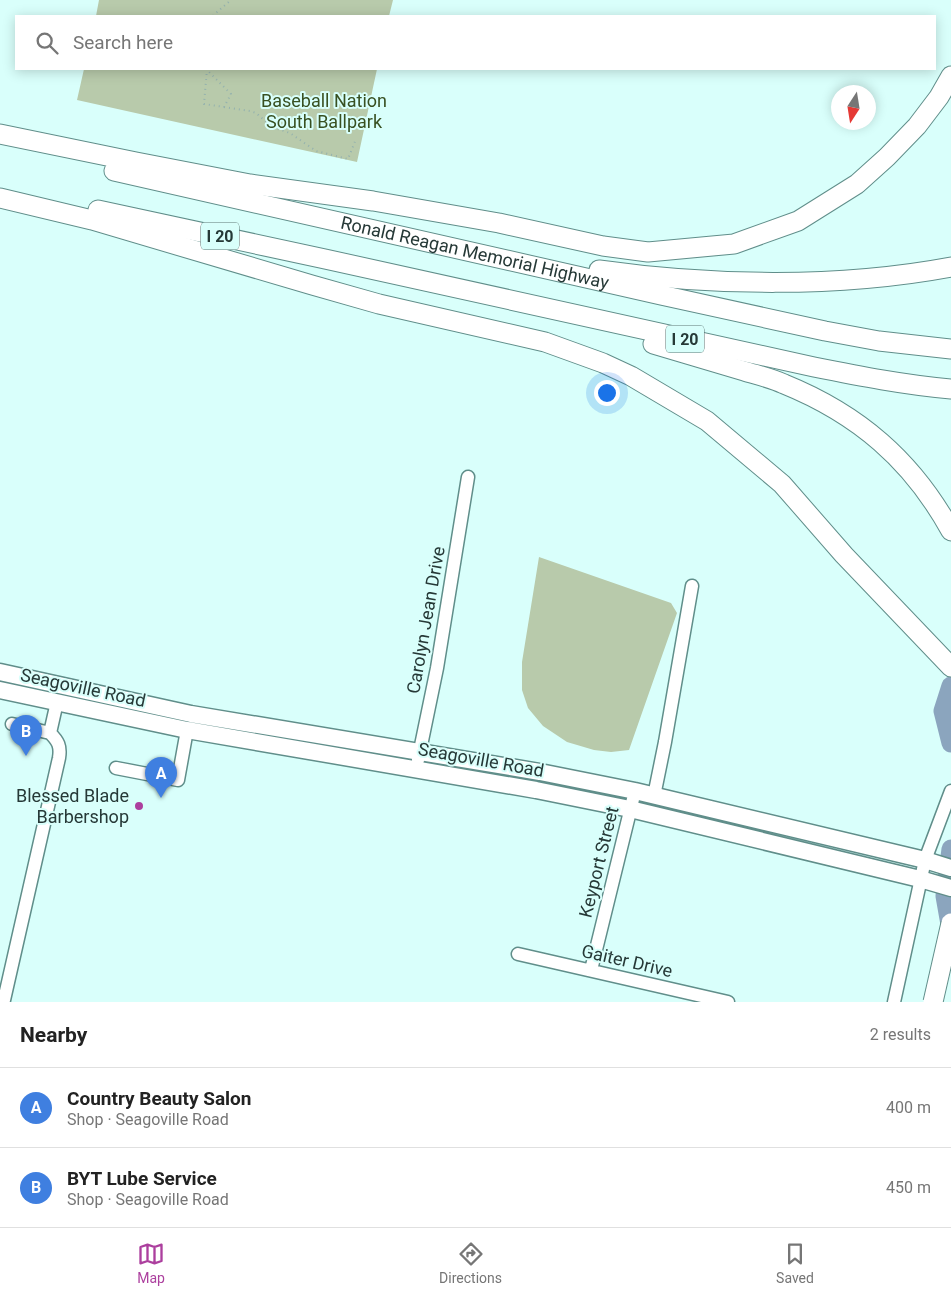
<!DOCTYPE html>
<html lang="en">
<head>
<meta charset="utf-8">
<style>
	:root { --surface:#fff; --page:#f2f2f2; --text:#222; --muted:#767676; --line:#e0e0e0; --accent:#ac3f9e }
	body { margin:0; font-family:Roboto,sans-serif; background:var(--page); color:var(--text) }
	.compass { position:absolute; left:831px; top:85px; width:45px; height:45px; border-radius:50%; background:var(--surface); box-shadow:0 2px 12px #0003; rotate:192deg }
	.you { position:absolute; left:606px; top:392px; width:18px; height:18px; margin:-12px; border:4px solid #fff; border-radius:50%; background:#1a73e8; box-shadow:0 0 0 8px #1a73e833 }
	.badge { display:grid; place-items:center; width:32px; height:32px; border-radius:50%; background:var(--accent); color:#fff; font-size:16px; font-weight:700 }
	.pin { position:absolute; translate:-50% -41px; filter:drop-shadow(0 1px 2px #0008) }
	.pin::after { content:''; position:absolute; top:26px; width:18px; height:15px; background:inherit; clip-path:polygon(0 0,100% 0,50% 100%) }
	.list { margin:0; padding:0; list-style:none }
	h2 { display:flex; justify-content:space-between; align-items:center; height:65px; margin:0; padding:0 20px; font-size:21px }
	h2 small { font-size:16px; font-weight:400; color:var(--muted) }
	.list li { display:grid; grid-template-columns:32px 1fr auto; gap:15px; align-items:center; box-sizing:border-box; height:80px; padding:0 20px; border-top:1px solid var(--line) }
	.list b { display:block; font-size:19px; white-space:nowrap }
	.list p { margin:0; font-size:16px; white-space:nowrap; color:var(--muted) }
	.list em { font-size:16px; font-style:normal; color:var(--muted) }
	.icon { flex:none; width:28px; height:28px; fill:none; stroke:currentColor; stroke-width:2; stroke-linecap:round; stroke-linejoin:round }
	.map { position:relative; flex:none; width:951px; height:1002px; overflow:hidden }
	.search { position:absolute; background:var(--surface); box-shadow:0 2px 12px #0003; left:15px; right:15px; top:15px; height:55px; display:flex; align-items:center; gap:12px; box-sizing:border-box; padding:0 18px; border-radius:0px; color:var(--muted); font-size:19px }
	.sheet { height:225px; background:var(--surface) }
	nav { display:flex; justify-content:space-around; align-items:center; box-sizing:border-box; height:70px; border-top:1px solid var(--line); background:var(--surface); font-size:14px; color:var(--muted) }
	nav a { display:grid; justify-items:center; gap:2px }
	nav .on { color:var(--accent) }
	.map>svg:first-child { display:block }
	.green { fill:#b8caab }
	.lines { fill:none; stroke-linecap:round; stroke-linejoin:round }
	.river { stroke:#8ba5be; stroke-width:19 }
	.minor-casing { stroke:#608e8a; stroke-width:15 }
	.major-casing { stroke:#608e8a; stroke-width:19 }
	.highway-casing { stroke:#608e8a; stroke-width:21 }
	.path { stroke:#93b1ae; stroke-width:2; stroke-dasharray:1 4; stroke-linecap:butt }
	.minor { stroke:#fff; stroke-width:12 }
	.major { stroke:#fff; stroke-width:16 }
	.highway { stroke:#fff; stroke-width:19 }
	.highway-bridge-casing { stroke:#608e8a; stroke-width:21; stroke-linecap:butt }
	.highway-bridge { stroke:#fff; stroke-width:19 }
	.poi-dot { fill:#ac3f9e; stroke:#d9fffb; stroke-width:2 }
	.labels { text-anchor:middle; stroke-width:4; stroke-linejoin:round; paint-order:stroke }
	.shield { fill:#d9fffb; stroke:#5c7472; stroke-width:1 }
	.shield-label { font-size:16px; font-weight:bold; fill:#263937 }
	.park-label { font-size:18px; fill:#385021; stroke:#d9fffb }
	.street-label { font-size:18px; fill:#263937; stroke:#d9fffb }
	.poi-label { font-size:18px; fill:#263937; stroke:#d9fffb; text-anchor:end }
</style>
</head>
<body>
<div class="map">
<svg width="951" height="1002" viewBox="0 0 951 1002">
	<rect width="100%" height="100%" fill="#d9fffb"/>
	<!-- green -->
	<path class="green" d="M99 0H393L389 16H96Z
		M84 69H377L357 162 77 100Z
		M539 557 671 603 677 613 629 750 611 752 594 750 567 742 543 726 528 708 522 690V662Z"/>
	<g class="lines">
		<!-- river -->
		<path class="river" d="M951 686 943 711 951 743
			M951 849 945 896 951 930"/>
		<!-- minor casing -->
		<g class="minor-casing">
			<path id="minor" d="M12 724 50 733 57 702
				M418 760 437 668 468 477
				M116 768 178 780 187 730
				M654 796 665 742 692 586
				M518 954 728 1002
				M591 970 635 791
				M4 1000 59 758C61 746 58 741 50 733
				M894 1002 925 860 951 791"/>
		</g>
		<!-- major casing -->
		<g class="major-casing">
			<path id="major" d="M0 672 191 714 540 772 635 791 925 860 951 868
				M0 690 187 730 536 790 630 809 920 879 951 888"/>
		</g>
		<!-- highway casing -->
		<g class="highway-casing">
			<g id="highway">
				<path d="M0 134 136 162 250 184 373 201 499 223 603 246 648 252 734 244 798 221 857 184 887 157 917 126 939 97 951 76"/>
				<path id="s1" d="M114 171 661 295 825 331 879 341 951 349"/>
				<path d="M0 198 92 220 312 285 379 304 545 342 603 363 631 376 707 421 782 484 844 555 951 667"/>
				<path d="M98 210 325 259 814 367C859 376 905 385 951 389"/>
				<path d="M599 270C712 286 839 288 951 267"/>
				<path d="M653 344C683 353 713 362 744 371 757 375 771 378 784 384 858 414 912 460 951 531"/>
			</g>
		</g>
		<!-- path -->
		<path class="path" d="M213 16 217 12 231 0
			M207 69 204 104 224 107 231 94 208 71
			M224 107 250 111 256 113 272 127 290 133 316 151 348 159 356 139"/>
		<!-- minor -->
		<use href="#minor" class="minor"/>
		<!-- major -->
		<use href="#major" class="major"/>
		<!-- highway -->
		<use href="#highway" class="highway"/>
		<!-- highway-bridge casing -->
		<g class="highway-bridge-casing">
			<path id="highway-bridge" d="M933 1002 951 923"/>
		</g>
		<!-- highway-bridge -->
		<use href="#highway-bridge" class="highway-bridge"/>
	</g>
	<!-- markers -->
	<circle class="poi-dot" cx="139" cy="806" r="5"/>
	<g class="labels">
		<!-- shield labels -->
		<g class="shield">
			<rect x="201" y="222.5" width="38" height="27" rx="4"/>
			<rect x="666" y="325.5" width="38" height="27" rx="4"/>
		</g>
		<g class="shield-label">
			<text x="220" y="242">I 20</text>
			<text x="685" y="345">I 20</text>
		</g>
		<!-- park labels -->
		<g class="park-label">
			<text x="324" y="107">Baseball Nation<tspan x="324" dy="21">South Ballpark</tspan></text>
		</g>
		<!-- street labels -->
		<g class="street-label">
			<text dy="6" stroke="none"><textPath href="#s1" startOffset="370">Ronald Reagan Memorial Highway</textPath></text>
			<text transform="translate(426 620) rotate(-80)" y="6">Carolyn Jean Drive</text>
			<text transform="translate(83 688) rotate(12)" y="6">Seagoville Road</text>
			<text transform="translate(481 760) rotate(10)" y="6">Seagoville Road</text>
			<text transform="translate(599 862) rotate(-76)" y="6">Keyport Street</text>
			<text transform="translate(627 961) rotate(13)" y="6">Gaiter Drive</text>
		</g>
		<!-- poi labels -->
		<g class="poi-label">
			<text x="129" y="802">Blessed Blade<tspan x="129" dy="21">Barbershop</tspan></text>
		</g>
	</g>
</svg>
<svg class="compass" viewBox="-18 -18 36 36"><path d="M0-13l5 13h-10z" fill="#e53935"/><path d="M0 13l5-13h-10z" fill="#767676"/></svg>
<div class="you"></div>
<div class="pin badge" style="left:161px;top:798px;background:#3f7fe0">A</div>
<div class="pin badge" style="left:26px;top:756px;background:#3f7fe0">B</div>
<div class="search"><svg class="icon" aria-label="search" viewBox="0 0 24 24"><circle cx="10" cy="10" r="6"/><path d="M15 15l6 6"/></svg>Search here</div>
</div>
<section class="sheet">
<h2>Nearby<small>2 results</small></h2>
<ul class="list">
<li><span class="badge" style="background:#3f7fe0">A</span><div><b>Country Beauty Salon</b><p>Shop · Seagoville Road</p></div><em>400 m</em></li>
<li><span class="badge" style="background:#3f7fe0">B</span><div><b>BYT Lube Service</b><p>Shop · Seagoville Road</p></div><em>450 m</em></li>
</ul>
</section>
<nav>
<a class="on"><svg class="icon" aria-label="map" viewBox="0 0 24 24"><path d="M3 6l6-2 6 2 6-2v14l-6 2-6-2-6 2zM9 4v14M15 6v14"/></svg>Map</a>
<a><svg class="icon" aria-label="directions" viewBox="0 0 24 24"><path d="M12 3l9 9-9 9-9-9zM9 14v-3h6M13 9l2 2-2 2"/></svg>Directions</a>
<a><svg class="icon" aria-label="saved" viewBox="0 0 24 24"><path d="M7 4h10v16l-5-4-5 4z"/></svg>Saved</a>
</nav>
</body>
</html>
